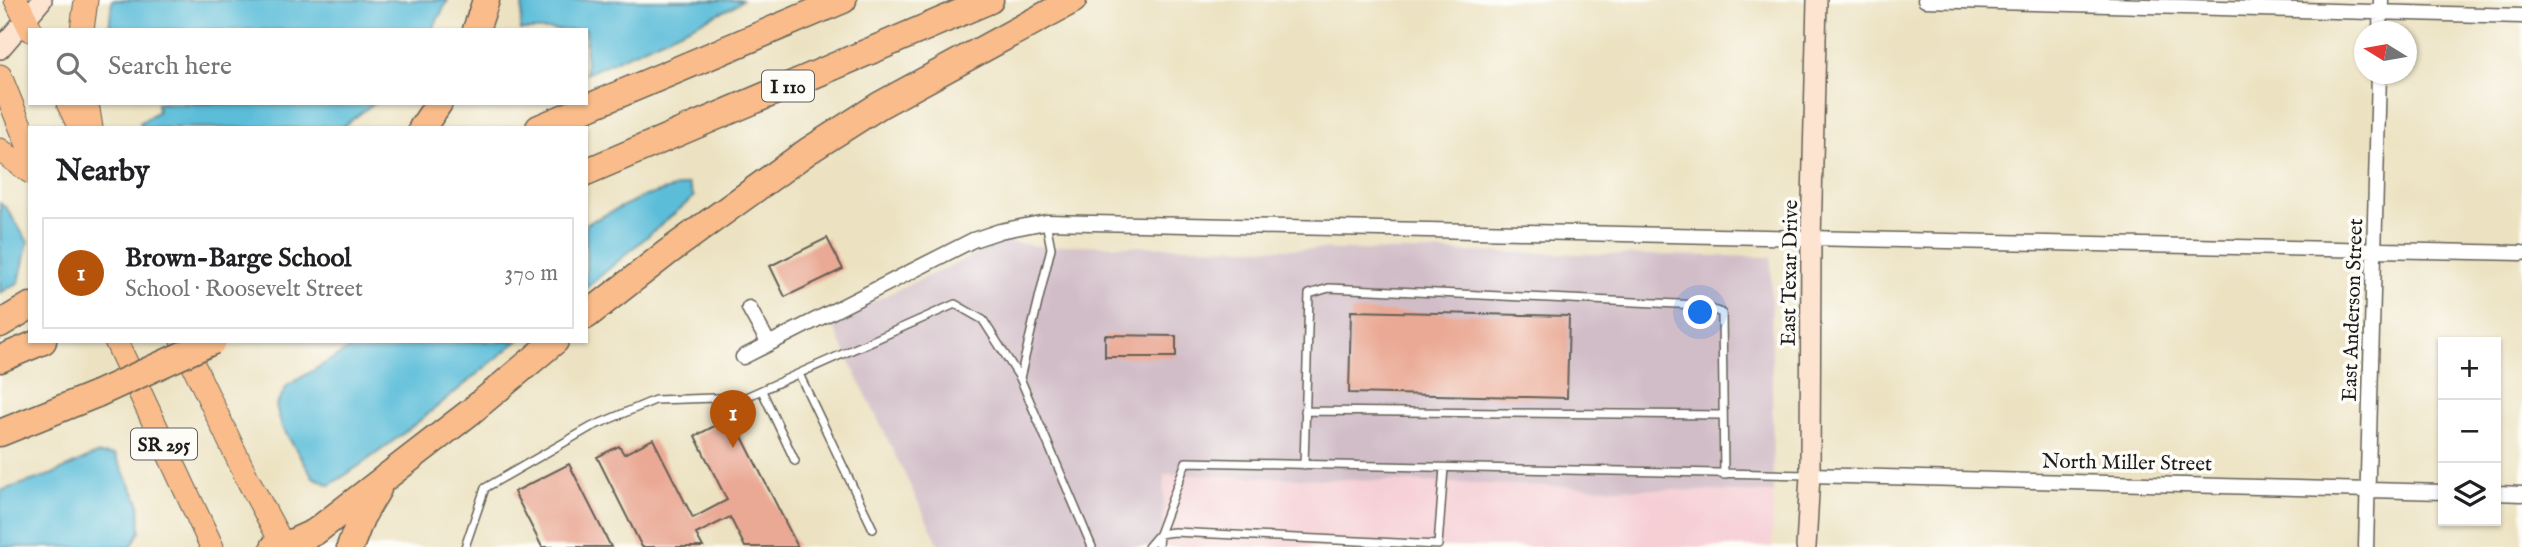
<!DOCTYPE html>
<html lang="en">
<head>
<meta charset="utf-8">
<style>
	:root { --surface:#fff; --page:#f6f6f6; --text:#202124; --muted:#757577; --line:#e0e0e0; --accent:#b45309 }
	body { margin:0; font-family:"IM FELL English",serif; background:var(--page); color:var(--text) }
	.controls { position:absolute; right:21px; bottom:21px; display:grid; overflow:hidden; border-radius:0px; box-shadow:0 2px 5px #0004 }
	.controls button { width:63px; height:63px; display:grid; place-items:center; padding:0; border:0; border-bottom:2px solid var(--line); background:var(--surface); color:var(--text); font:35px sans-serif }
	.compass { position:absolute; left:2354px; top:21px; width:63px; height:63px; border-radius:50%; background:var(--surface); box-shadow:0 2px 5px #0004; rotate:281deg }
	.you { position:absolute; left:1701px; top:313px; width:24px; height:24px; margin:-18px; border:5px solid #fff; border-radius:50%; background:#1a73e8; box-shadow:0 0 0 10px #1a73e833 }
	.badge { display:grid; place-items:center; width:46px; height:46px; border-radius:50%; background:var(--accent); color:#fff; font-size:23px; font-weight:700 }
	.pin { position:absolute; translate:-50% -58px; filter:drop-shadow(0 2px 4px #0008) }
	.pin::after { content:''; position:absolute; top:37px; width:24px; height:21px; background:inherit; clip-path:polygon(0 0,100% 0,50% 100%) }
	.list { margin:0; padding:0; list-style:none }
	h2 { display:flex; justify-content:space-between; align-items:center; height:91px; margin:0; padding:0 28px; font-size:30px }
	h2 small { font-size:23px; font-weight:400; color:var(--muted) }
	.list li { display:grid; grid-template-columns:46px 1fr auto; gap:21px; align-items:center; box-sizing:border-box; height:112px; margin:0 14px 14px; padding:0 14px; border:2px solid var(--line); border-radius:0px }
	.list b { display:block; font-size:26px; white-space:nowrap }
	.list p { margin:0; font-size:23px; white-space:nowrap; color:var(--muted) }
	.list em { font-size:23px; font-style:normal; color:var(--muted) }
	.icon { flex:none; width:38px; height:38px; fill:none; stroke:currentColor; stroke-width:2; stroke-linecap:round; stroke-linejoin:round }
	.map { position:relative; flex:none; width:2522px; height:547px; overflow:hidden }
	.search { position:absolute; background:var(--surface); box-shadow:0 2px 5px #0004; left:28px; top:28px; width:560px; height:77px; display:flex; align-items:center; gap:18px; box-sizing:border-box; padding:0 24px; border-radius:0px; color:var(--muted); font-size:26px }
	.panel { position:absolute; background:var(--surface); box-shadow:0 2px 5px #0004; left:28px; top:126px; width:560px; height:217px; border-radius:0px }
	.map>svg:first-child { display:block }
	.built { fill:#f6cfd5 }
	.industrial { fill:#d1bdc8 }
	.water { fill:#5bbdd9; stroke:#3c6c7a; stroke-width:2 }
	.building { fill:#eaa994 }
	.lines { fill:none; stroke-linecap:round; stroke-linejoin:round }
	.lane-casing { stroke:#656156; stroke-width:10 }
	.street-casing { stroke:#656156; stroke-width:17 }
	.secondary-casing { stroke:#656156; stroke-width:22 }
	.primary-casing { stroke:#656156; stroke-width:25 }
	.highway-casing { stroke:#656156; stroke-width:29 }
	.lane { stroke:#fff; stroke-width:7 }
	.street { stroke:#fff; stroke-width:14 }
	.secondary { stroke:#fde4d0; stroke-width:19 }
	.primary { stroke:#f9bc8a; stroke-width:23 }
	.highway { stroke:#f9bc8a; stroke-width:26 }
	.highway-bridge-casing { stroke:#656156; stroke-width:29; stroke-linecap:butt }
	.highway-bridge { stroke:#f9bc8a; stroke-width:26 }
	.labels { text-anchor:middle; stroke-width:7; stroke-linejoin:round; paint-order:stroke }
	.shield { fill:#fdfcf7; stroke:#605f5e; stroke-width:2 }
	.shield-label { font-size:19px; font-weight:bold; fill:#1c1c1c }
	.street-label { font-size:21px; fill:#1c1c1c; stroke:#fdfcf7 }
</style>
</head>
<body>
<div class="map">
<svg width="2522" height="547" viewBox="0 0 2522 547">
	<rect width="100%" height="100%" fill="#fdfcf7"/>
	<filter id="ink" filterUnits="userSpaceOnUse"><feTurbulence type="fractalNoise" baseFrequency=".0143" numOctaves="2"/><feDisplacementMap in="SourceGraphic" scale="14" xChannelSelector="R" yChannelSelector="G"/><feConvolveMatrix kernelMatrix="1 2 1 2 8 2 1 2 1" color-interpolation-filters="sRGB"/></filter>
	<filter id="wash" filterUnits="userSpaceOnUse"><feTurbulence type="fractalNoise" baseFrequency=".00686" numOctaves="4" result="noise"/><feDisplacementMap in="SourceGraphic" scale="28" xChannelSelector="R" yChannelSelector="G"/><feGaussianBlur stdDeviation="1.57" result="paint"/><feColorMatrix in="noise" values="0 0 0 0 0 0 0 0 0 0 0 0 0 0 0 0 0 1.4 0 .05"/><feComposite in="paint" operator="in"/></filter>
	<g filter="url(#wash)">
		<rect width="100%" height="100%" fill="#ece2c1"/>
		<!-- built -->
		<path class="built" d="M1164 474 1773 493 1772 547H1163Z"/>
		<!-- industrial -->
		<path class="industrial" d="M1004 241 1051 248 1065 245 1771 257 1773 493 1164 474 1163 547H940L830 321Z"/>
		<!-- water -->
		<path class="water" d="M112 0H448L432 30H109Z
			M523 0H742L733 7 586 74V30H520Z
			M157 103H374L341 128H142L140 123 158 111Z
			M688 184 694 197 586 288V224L642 197Z
			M0 203 7 209 28 242 19 282 0 293Z
			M363 341H518C456 390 397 443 330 485L313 477 282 427 276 406 287 386Z
			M96 454 115 455 139 502 140 531 131 547H0V491L53 474Z"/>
		<g id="blocks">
			<!-- building -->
			<path class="building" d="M827 238 843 269 785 297 770 266Z
				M1351 311 1569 316 1567 398 1349 393Z
				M1105 335 1176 336V357H1105Z
				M732 417 798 547H745L730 517 696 534 703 547H642L597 457 619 446 624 454 653 439 693 518 727 500 695 436Z
				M569 464 611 547H542L514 492Z"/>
		</g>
	</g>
	<g filter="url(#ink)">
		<use href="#blocks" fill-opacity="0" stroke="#656156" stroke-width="2"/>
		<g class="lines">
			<!-- lane casing -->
			<g class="lane-casing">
				<path id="lane" d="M1046 222 1051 248 1020 378 1092 547
					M799 374 873 529
					M762 391 795 461
					M1305 411 1723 415
					M1304 465 1309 294 1329 288 1699 305 1722 313 1724 475
					M465 547 485 488 591 427 655 400 746 397 955 304 983 320 1020 378
					M1148 547 1159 534 1186 462 1810 475
					M1158 547 1159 534 1174 532 1438 545 1444 468"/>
			</g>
			<!-- street casing -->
			<g class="street-casing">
				<path id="street" d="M1925 0 2522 16
					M2380 32 2381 0
					M749 308 769 344
					M743 357 973 240 1000 231 1046 222 2522 253
					M1810 475 2443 492
					M2496 493 2522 494
					M2366 547 2379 74"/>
			</g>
			<!-- secondary casing -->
			<g class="secondary-casing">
				<path id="secondary" d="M0 49 42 0
					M1806 547 1810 475 1811 240 1817 0"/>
			</g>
			<!-- primary casing -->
			<g class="primary-casing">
				<path id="primary" d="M16 0 31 30
					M82 30 86 0
					M0 76 30 150
					M68 103 80 128
					M87 103 91 128
					M0 150 30 172
					M116 341 212 547
					M182 341 248 480 284 547"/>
			</g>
			<!-- highway casing -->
			<g class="highway-casing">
				<path id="highway" d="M476 30 486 0
					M422 128 439 103
					M539 128 843 0
					M586 172 990 0
					M586 316 668 252 808 151 880 105 1073 0
					M0 324 30 306
					M0 359 43 341
					M0 433 97 394
					M274 547 293 542 315 532 469 413 555 341
					M350 547 361 518 378 489"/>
			</g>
			<!-- lane -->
			<use href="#lane" class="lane"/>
			<!-- street -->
			<use href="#street" class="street"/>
			<!-- secondary -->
			<use href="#secondary" class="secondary"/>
			<!-- primary -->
			<use href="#primary" class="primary"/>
			<!-- highway -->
			<use href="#highway" class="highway"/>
			<!-- highway-bridge casing -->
			<g class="highway-bridge-casing">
				<path id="highway-bridge" d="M97 394 213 341"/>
			</g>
			<!-- highway-bridge -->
			<use href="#highway-bridge" class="highway-bridge"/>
		</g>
	</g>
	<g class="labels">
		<!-- shield labels -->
		<g class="shield">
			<rect x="762" y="70.5" width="52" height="31" rx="5"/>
			<rect x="131" y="428.5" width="66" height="31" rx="5"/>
		</g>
		<g class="shield-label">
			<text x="788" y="93">I 110</text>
			<text x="164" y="451">SR 295</text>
		</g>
		<!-- street labels -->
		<g class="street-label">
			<text transform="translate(1789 273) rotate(-89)" y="7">East Texar Drive</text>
			<text transform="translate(2352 310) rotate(-88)" y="7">East Anderson Street</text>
			<text transform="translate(2127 462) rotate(1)" y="7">North Miller Street</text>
		</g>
	</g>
</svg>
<div class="controls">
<button>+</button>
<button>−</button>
<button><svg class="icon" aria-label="layers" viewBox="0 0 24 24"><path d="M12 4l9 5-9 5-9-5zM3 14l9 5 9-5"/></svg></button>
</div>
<svg class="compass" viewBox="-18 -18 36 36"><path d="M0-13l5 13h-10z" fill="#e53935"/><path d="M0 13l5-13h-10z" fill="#757577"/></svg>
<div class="you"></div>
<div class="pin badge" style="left:733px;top:448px">1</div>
<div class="search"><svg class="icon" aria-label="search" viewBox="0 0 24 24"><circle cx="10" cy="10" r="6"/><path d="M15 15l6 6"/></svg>Search here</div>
<section class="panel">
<h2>Nearby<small></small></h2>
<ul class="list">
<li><span class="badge">1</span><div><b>Brown-Barge School</b><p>School · Roosevelt Street</p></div><em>370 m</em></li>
</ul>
</section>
</div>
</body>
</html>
